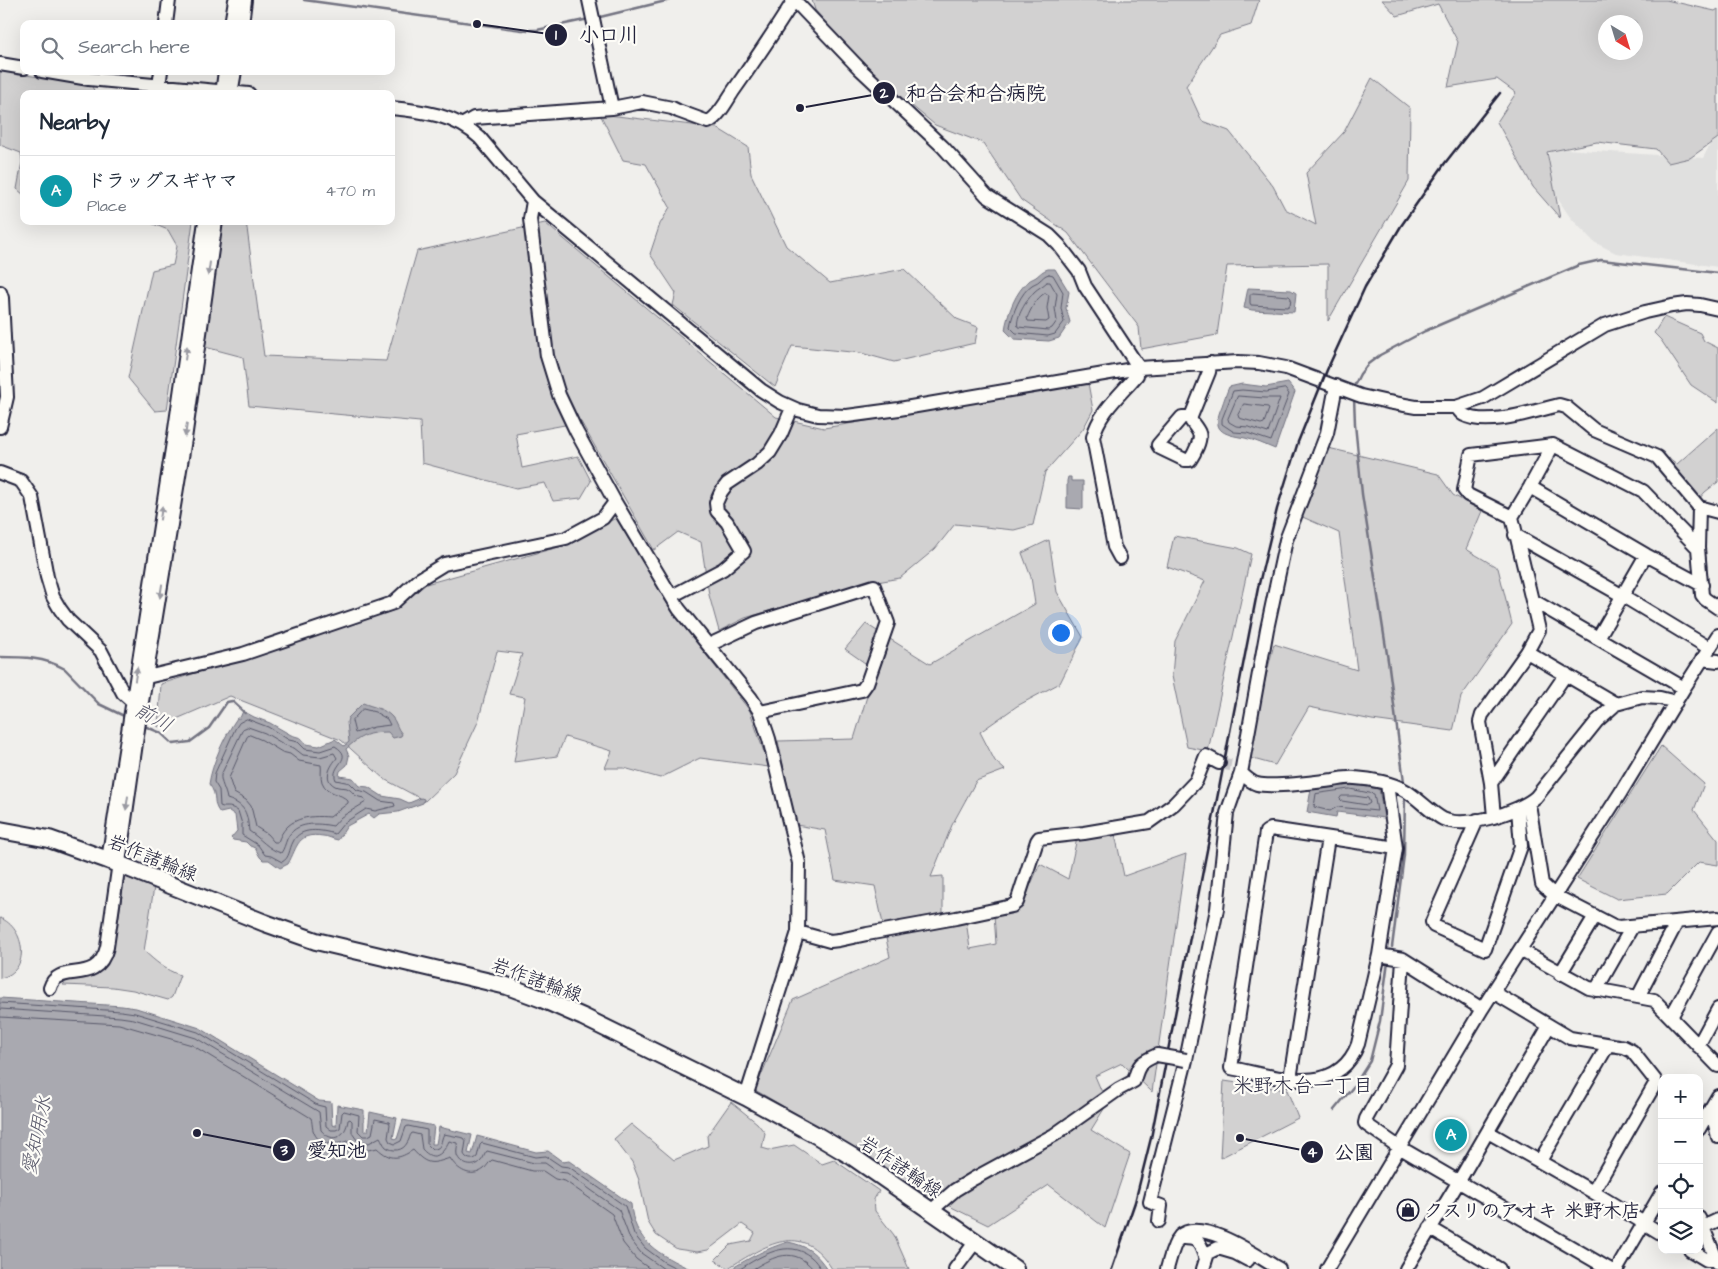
<!DOCTYPE html>
<html lang="en">
<head>
<meta charset="utf-8">
<style>
	:root { --surface:#fff; --page:#f6f6f7; --text:#1f2937; --muted:#747a83; --line:#e0e1e3; --accent:#22223b }
	body { margin:0; font-family:"Architects Daughter","Klee One",sans-serif; background:var(--page); color:var(--text) }
	.controls { position:absolute; right:15px; bottom:15px; display:grid; overflow:hidden; border-radius:10px; box-shadow:0 5px 20px #0002 }
	.controls button { width:45px; height:45px; display:grid; place-items:center; padding:0; border:0; border-bottom:1px solid var(--line); background:var(--surface); color:var(--text); font:25px sans-serif }
	.compass { position:absolute; left:1598px; top:15px; width:45px; height:45px; border-radius:50%; background:var(--surface); box-shadow:0 5px 20px #0002; rotate:142deg }
	.you { position:absolute; left:1060px; top:632px; width:18px; height:18px; margin:-12px; border:4px solid #fff; border-radius:50%; background:#1a73e8; box-shadow:0 0 0 8px #1a73e833 }
	.badge { display:grid; place-items:center; width:32px; height:32px; border-radius:50%; background:var(--accent); color:#fff; font-size:16px; font-weight:700 }
	.pin { position:absolute; translate:-50% -50%; border:2px solid #fff; box-shadow:0 1px 5px #0006 }
	.list { margin:0; padding:0; list-style:none }
	h2 { display:flex; justify-content:space-between; align-items:center; height:65px; margin:0; padding:0 20px; font-size:21px }
	h2 small { font-size:16px; font-weight:400; color:var(--muted) }
	.list li { display:grid; grid-template-columns:32px 1fr auto; gap:15px; align-items:center; box-sizing:border-box; height:70px; padding:0 20px; border-top:1px solid var(--line) }
	.list b { display:block; font-size:19px; white-space:nowrap }
	.list p { margin:0; font-size:16px; white-space:nowrap; color:var(--muted) }
	.list em { font-size:16px; font-style:normal; color:var(--muted) }
	.icon { flex:none; width:28px; height:28px; fill:none; stroke:currentColor; stroke-width:2; stroke-linecap:round; stroke-linejoin:round }
	.map { position:relative; flex:none; width:1718px; height:1269px; overflow:hidden }
	.search { position:absolute; background:var(--surface); box-shadow:0 5px 20px #0002; left:20px; top:20px; width:375px; height:55px; display:flex; align-items:center; gap:12px; box-sizing:border-box; padding:0 18px; border-radius:10px; color:var(--muted); font-size:19px }
	.panel { position:absolute; background:var(--surface); box-shadow:0 5px 20px #0002; left:20px; top:90px; width:375px; height:135px; border-radius:10px }
	.map>svg:first-child { display:block }
	.built { fill:#e0e0df }
	.green { fill:#d2d1d1; stroke:#7a7a86; fill-rule:evenodd }
	.water { fill:#a9a9b0; stroke:#737381 }
	.lines { fill:none; stroke-linecap:round; stroke-linejoin:round }
	.shore { stroke:#58586a; stroke-width:1 }
	.stream { stroke:#737381; stroke-width:2.5 }
	.minor-tunnel { stroke:#c7c6c9; stroke-width:12; stroke-dasharray:12 6; stroke-linecap:butt }
	.minor-casing { stroke:#22223b; stroke-width:16 }
	.major-casing { stroke:#22223b; stroke-width:20 }
	.minor { stroke:#fdfcf7; stroke-width:12 }
	.major { stroke:#fdfcf7; stroke-width:16 }
	.rail { stroke:#22223b; stroke-width:2.5 }
	.minor-bridge-casing { stroke:#22223b; stroke-width:16; stroke-linecap:butt }
	.minor-bridge { stroke:#fdfcf7; stroke-width:12 }
	.oneway { fill:#9a9aa2 }
	.labels { text-anchor:middle; stroke-width:4.5; stroke-linejoin:round; paint-order:stroke }
	.street-label { font-size:19px; fill:#22223b; stroke:#fdfcf7 }
	.poi-label { font-size:19px; font-weight:bold; fill:#22223b; stroke:#fdfcf7; text-anchor:start }
	.water-label { font-size:20px; font-style:italic; fill:#58586a; stroke:#fdfcf7 }
	.neighbourhood-label { font-size:20px; fill:#22223b; stroke:#fdfcf7 }
	.leader { fill:none; stroke:#22223b; stroke-width:2 }
	.callout-dot { fill:#22223b; stroke:#fdfcf7; stroke-width:2 }
	.mark-label { font-size:15px; text-anchor:middle; font-weight:bold; fill:#fff }
	.callout-label { font-size:20px; text-anchor:middle; font-weight:bold; fill:#22223b; stroke:#fdfcf7; stroke-width:4.5; stroke-linejoin:round; paint-order:stroke }
</style>
</head>
<body>
<div class="map">
<svg width="1718" height="1269" viewBox="0 0 1718 1269">
	<rect width="100%" height="100%" fill="#f0efec"/>
	<filter id="ink" filterUnits="userSpaceOnUse"><feTurbulence type="fractalNoise" baseFrequency=".02" numOctaves="2"/><feDisplacementMap in="SourceGraphic" scale="10" xChannelSelector="R" yChannelSelector="G"/><feConvolveMatrix kernelMatrix="1 2 1 2 8 2 1 2 1" color-interpolation-filters="sRGB"/></filter>
	<g filter="url(#ink)">
		<!-- built -->
		<path class="built" d="M1718 129V267L1616 253 1594 242 1570 217 1549 186V148L1703 158Z"/>
		<!-- green -->
		<path class="green" d="M812 0H1259L1251 25 1220 35 1186 86 1202 121 1229 131 1273 186 1285 209 1316 225 1306 173 1344 132 1372 78 1410 108 1409 181 1328 321V264L1227 266 1217 335 1141 349 1139 327 1068 233 1021 200 983 143 935 125 864 66 815 10Z
			M1382 0H1666L1715 11 1718 9V138L1690 158 1668 163 1656 149 1597 142 1547 152 1560 218 1533 187 1497 122 1516 93 1497 79 1448 87 1458 42 1438 4 1397 16ZM1606 22H1636V52H1606Z
			M0 71 91 85 96 94H24V195L17 189 22 162 21 153 0 145Z
			M600 114 717 128 748 147 751 174 786 246 830 283 904 269 957 319 978 327 975 343 894 362 861 353 792 346 775 387 673 305 676 293 650 254 660 224 670 207 646 164 623 160Z
			M146 221H193L167 410 155 411 128 378 152 270 173 265 177 246 168 230Z
			M222 221H246L264 356 386 361 417 251 545 223 776 417 824 428 1088 383 1093 410 1083 429 1045 472 1033 525 1014 530 955 524 935 549 900 578 854 586 745 618 719 631 709 595 701 542 678 532 654 550 581 422 516 434 522 468 578 456 591 481 581 498 553 501 545 483 516 488 422 463 420 422 249 406 243 357 205 347Z
			M1664 317 1700 333 1704 341 1718 348V403L1691 385 1661 340 1654 333Z
			M1718 428V482L1705 492 1699 499 1664 462 1669 458 1677 464Z
			M1324 447 1438 474 1453 495 1482 511 1466 549 1498 568 1512 624 1461 697 1453 731 1372 720 1309 707 1275 765 1246 757 1274 644 1357 670 1339 533 1298 515Z
			M616 518 671 610 750 711 769 767 700 758 660 778 624 768H605L612 751 565 737 557 756 514 762 525 697 509 694 522 654 497 651 478 722 454 773 425 801 384 779 341 740 230 696 158 727 161 684 395 610 426 584 562 546Z
			M1174 536 1238 548 1251 554 1208 751 1187 747 1172 676 1175 641 1205 581 1167 567Z
			M1049 540 1057 592 1083 637 1060 683 1017 706 980 732 995 761 1005 770 976 781 952 825 931 877 943 876V925L966 920 970 949 996 944 994 914 1022 904 1040 864 1068 879 1077 838 1115 834 1124 876 1186 854 1152 1092 1122 1063 1095 1076 1107 1104 1091 1130 1130 1154 1105 1228 1049 1185 988 1225 927 1195 843 1141 755 1090 793 1000 890 957 875 886 835 880 825 830 796 825 778 741 854 739 875 670 845 649 866 624 930 664 1035 604 1031 577 1022 553Z
			M1661 746 1704 784 1694 810 1718 840V865L1699 862 1667 894 1617 899 1577 879Z
			M125 877 154 887 144 951C155 961 165 970 180 975L172 997 168 1000 133 990 113 987 63 985C77 966 99 984 113 952Z
			M0 918C25 927 32 972 0 978Z
			M1224 1081 1287 1090 1298 1118 1220 1158Z
			M731 1102 757 1123 765 1133 762 1148 769 1150 794 1145 822 1164 834 1160 879 1191 874 1199 875 1211 894 1235 909 1269H832C802 1219 765 1246 728 1268L715 1260 730 1245 751 1241 755 1233 742 1224 708 1250 697 1252 677 1249 656 1235 648 1222 639 1180 632 1162 614 1139 631 1124 674 1160 708 1146 707 1136Z"/>
		<!-- water -->
		<path class="water" d="M1048 269H1055L1069 292 1066 308 1070 322 1059 338 1049 341 1014 339 1005 330C1007 315 1016 290 1029 281 1031 279 1033 279 1036 277 1041 273 1042 271 1048 269Z
			M1248 288 1291 290 1296 293 1294 312 1252 310 1244 308Z
			M1288 383 1295 392 1275 449C1265 445 1255 440 1245 438 1222 434 1211 431 1222 406 1224 400 1226 394 1229 387L1242 384 1266 387Z
			M1068 477H1071V481H1083V509L1067 508V481Z
			M363 703C372 707 384 708 392 717 396 721 397 729 402 734L401 736 393 738 388 732C368 732 360 736 346 749L349 756 347 765 340 771 339 776 353 778 360 786 368 787 382 796 400 799 409 803 421 798 424 799 423 803 398 812 379 814 374 818 369 814 347 826 338 840C332 839 328 836 323 836 297 832 298 846 288 864L280 868 269 860H263L260 857 255 848 250 846 246 842 233 840 231 838 237 831 235 815 229 811 220 813C211 802 219 797 209 784 212 763 225 735 237 718H240L243 711 254 717 270 723 291 735 301 738 306 744 319 746 335 739 344 746 349 742 347 722 348 718Z
			M1350 784 1379 789 1384 818 1337 812 1336 817 1307 812 1311 789Z
			M0 998 122 1006 136 1008 200 1028 319 1101 331 1102 332 1125 336 1126 337 1105 364 1110V1131H368L370 1112 397 1118 393 1138 397 1139 403 1120 434 1126 432 1144H436L439 1127 472 1135 468 1153 472 1154 477 1136 536 1152 548 1151 563 1162 569 1161 631 1204C633 1241 660 1255 690 1269H0Z
			M788 1242C808 1246 816 1253 827 1269H731C749 1258 767 1248 788 1242Z"/>
		<g class="lines">
			<!-- shore -->
			<path class="shore" d="M1049 274 1053 275 1063 292 1061 308 1064 322 1055 334 1048 336 1016 333 1010 327C1012 314 1021 292 1032 285 1035 283 1037 283 1039 281 1043 278 1044 275 1049 274Z
				M1047 282H1050L1057 294 1055 308 1057 321 1052 328 1048 330 1018 327C1015 317 1027 300 1034 292 1038 288 1043 286 1047 282Z
				M1045 293 1049 295 1047 308 1049 320 1046 322 1028 321 1027 318C1031 309 1036 298 1045 293Z
				M1253 293 1289 296 1291 298 1290 305 1287 307 1251 305 1250 303V296Z
				M1285 389 1289 394 1271 441 1247 433 1234 432 1222 424V419L1233 391 1242 390 1266 392Z
				M1238 396 1265 398H1280L1268 433 1249 427 1236 426 1229 422 1228 419Z
				M1244 404 1268 407 1269 409 1264 423 1261 424 1239 418 1238 415Z
				M363 709 375 712 387 719 390 725 374 727 355 733 352 721Z
				M247 719 268 727 289 740 298 742 305 749 320 751 335 746C356 759 329 765 336 780L350 783 357 790 366 792 380 801 394 803 395 806 375 811 366 809 344 823 335 834C322 830 300 826 293 842 289 849 290 858 282 862L271 856 265 855 258 845 242 835V824L238 811C228 804 226 809 220 806L219 790 214 782 215 773 235 729 239 723Z
				M248 727 265 733 285 745 294 748 303 755 320 757 334 753 337 758C331 765 322 779 335 786 339 788 343 787 347 788 356 793 351 796 364 798L366 802 341 817 333 826C318 823 295 821 287 839 285 844 284 849 281 853 269 850 260 838 249 831 247 813 246 805 227 799 226 791 220 782 221 775L241 733 243 729Z
				M250 735 262 740 282 752 290 754 299 761 321 765C322 770 320 776 322 782 327 795 340 792 348 801V803L330 817C307 815 286 818 278 842H274L267 834 256 827 251 806 246 800 234 793 229 778 247 737Z
				M1350 789 1374 794 1377 811 1337 807 1330 811 1314 807 1316 794Z
				M1342 796H1355L1368 798 1370 803 1367 805 1342 801 1340 799Z
				M0 1003 121 1011 135 1013 198 1032 317 1105 325 1107 326 1126 331 1130H336L340 1128 342 1113 344 1111 359 1115 358 1131 363 1136H368L372 1134 375 1119 389 1122 390 1124 388 1138 390 1142 395 1144 401 1141 406 1127 408 1126 427 1130V1144L432 1149C443 1150 440 1140 444 1134L464 1138 466 1141 464 1154C466 1159 472 1161 477 1157L480 1145 482 1143 535 1157 546 1156 561 1166 569 1167 625 1206 634 1234 645 1248 664 1262 678 1269
				M0 1009 120 1017 134 1019 196 1038 319 1112 321 1130C333 1145 346 1136 348 1120L350 1119 352 1121V1133L357 1140 369 1143 380 1137C382 1140 383 1144 386 1147 393 1152 403 1151 407 1143 410 1139 409 1136 412 1133L420 1135 422 1149C434 1163 443 1154 449 1141L457 1143C458 1147 456 1151 457 1155 460 1165 474 1169 481 1161 484 1158 484 1154 487 1151L534 1163H545L558 1172 567 1173 619 1210 630 1239 641 1253 664 1269
				M0 1017 119 1024 192 1045 311 1118C312 1121 312 1126 313 1130 318 1146 334 1146 347 1141 356 1150 365 1152 377 1148 391 1161 399 1159 413 1150 427 1166 432 1164 450 1158 457 1170 471 1179 484 1169 487 1166 489 1162 492 1160L532 1171H543L555 1179 565 1181 612 1214 623 1243 636 1259 650 1269
				M740 1269C761 1256 788 1238 811 1257 815 1260 818 1265 821 1269
				M753 1269C774 1256 794 1246 813 1269"/>
			<!-- stream -->
			<path class="stream" d="M304 0 522 30H537L589 19
				M596 18 670 0
				M1355 384 1360 374 1368 364 1380 355 1425 331 1579 265 1601 260 1718 273
				M1354 397 1355 424 1362 494 1389 667 1404 782
				M0 657C23 657 44 657 65 669L99 704 126 717
				M142 725 161 733 173 744 190 742 209 728 227 702 232 701 245 713
				M1392 947 1404 855 1405 794
				M1334 1110 1354 1086 1370 1061 1380 1021 1388 961"/>
			<!-- minor-tunnel -->
			<path class="minor-tunnel" d="M1219 763 1242 767"/>
			<!-- minor casing -->
			<g class="minor-casing">
				<path id="minor" d="M589 0 612 108
					M794 0 860 69 943 147 987 196 1049 235 1059 245 1079 271 1085 286 1139 368
					M166 24 169 0
					M231 24 235 0
					M242 24 245 0
					M0 64 24 68
					M42 71 89 79 249 94
					M159 86 161 71
					M222 94 225 71
					M231 94 235 71
					M391 108C423 111 456 115 480 138L533 201 761 390 780 402 798 410 818 415 847 416 899 409 1139 368 1238 362 1259 363 1286 368 1361 396 1388 402 1416 407H1456L1483 398 1605 325 1645 312 1672 306 1687 304 1700 305 1718 309
					M462 125 474 118 612 108 642 102 672 108 678 111 708 122C719 117 727 100 734 90 755 60 775 31 794 0
					M533 201 530 219 547 356 559 395 576 431 615 502 679 609 751 698 760 712 769 739 799 863 798 932 746 1097
					M0 292 2 298 7 397 0 427
					M1456 407C1459 410 1461 414 1464 415 1487 427 1535 411 1559 405L1566 407 1594 430 1657 457 1699 507 1718 512
					M1190 419 1187 417H1182L1158 445 1160 448 1185 460H1190C1194 454 1202 439 1199 433 1197 428 1192 423 1190 419L1209 372 1210 363
					M0 473 21 481 32 497 47 577 53 597 60 609 68 620 101 651 123 693 132 701
					M1530 487 1646 555 1702 585
					M1699 507 1698 548 1702 595 1705 599 1718 608
					M1512 517 1468 495 1464 490 1471 455 1553 445 1643 491 1698 548
					M1515 535 1623 596 1709 648
					M1120 558 1114 547 1093 437C1099 412 1121 394 1137 375L1136 369
					M672 596 723 569 744 551 727 522 717 511 716 503 721 492 727 484 757 464 770 452 781 434 792 408
					M1532 600 1684 688
					M1598 638 1646 555
					M709 645 756 623 874 586 888 623 867 683 862 690 760 712
					M1527 652 1616 704
					M1702 659 1718 661
					M147 677 243 654 393 603 418 580 444 564 566 538 603 518 615 502
					M1241 773C1246 777 1250 782 1257 784 1272 788 1316 782 1333 780 1340 779 1348 777 1355 778 1371 779 1393 783 1406 791 1419 799 1430 812 1443 819 1466 829 1519 812 1536 797L1597 721 1616 704 1642 697 1660 698 1676 702
					M1491 783 1566 674
					M1387 784 1396 848 1379 955 1358 1044C1337 1100 1274 1076 1231 1068L1266 832 1271 829 1396 848
					M1529 804 1542 884 1554 895 1614 926 1619 927 1718 918
					M1494 817 1491 783 1480 722 1482 715 1527 652 1539 630 1512 517 1530 487 1553 445
					M1477 820 1432 922 1434 926 1485 949 1521 846 1518 809
					M108 860 174 436 205 221
					M798 932 830 941 839 940 867 934 956 918 1012 906 1017 902 1037 841 1039 838 1084 833 1149 822 1174 804 1196 781 1206 756 1219 763
					M1520 950 1589 988 1654 1000 1718 1066
					M1379 955 1403 959 1482 1009
					M1403 959 1396 1065 1366 1119 1365 1123 1367 1125 1399 1147 1609 1269
					M1560 974 1595 916
					M50 988C58 960 97 988 107 947L141 708 185 439 216 221
					M1596 990 1632 927
					M1493 992 1570 1038 1624 1047 1632 1051 1655 1080V1084L1593 1192
					M1638 997 1677 922
					M1671 1017 1718 932
					M1698 1046 1718 1009
					M1290 1079 1328 838
					M1718 1096 1711 1108 1718 1137
					M1699 1129 1711 1108
					M1488 1132 1593 1192 1662 1234
					M1540 1161 1608 1045
					M932 1210 955 1190 973 1179 1054 1135 1119 1089 1134 1081C1138 1064 1141 1062 1157 1055
					M1699 1218 1718 1263
					M1159 1221 1161 1206 1150 1202 1186 1060 1217 909 1227 813 1241 773 1267 629 1286 540 1327 433 1336 386
					M1703 1227 1718 1220
					M1430 1228 1499 1269
					M1180 1238C1200 1237 1200 1243 1206 1259
					M1690 1250 1707 1260H1716
					M955 1269 976 1241
					M1167 1269C1170 1259 1173 1244 1180 1236 1200 1216 1259 1257 1279 1269
					M1203 1269 1208 1253 1218 1248 1235 1253 1248 1260
					M1327 1269 1482 1009 1621 792 1684 688 1718 635
					M1406 1269 1459 1181 1549 1026
					M1617 1269 1662 1192"/>
			</g>
			<!-- major casing -->
			<g class="major-casing">
				<path id="major" d="M0 830 49 839 108 860 265 923 316 941 507 986 542 999 583 1017 746 1097 816 1135 853 1157 1015 1269"/>
			</g>
			<!-- minor -->
			<use href="#minor" class="minor"/>
			<!-- major -->
			<use href="#major" class="major"/>
			<!-- rail -->
			<path class="rail" d="M1112 1269 1135 1202 1151 1138 1258 588 1277 509 1298 442 1327 370 1365 287 1401 226 1445 163 1500 93"/>
			<!-- minor-bridge casing -->
			<g class="minor-bridge-casing">
				<path id="minor-bridge" d="M1157 1055 1186 1060"/>
			</g>
			<!-- minor-bridge -->
			<use href="#minor-bridge" class="minor-bridge"/>
		</g>
		<!-- one-way arrows -->
		<defs><path id="oneway-solid" d="M-6-.8H1V-3.2L6.5 0L1 3.2V.8H-6Z" transform="scale(1.25)"/></defs>
		<g class="oneway">
			<use href="#oneway-solid" transform="translate(209 269) rotate(98)"/>
			<use href="#oneway-solid" transform="translate(186 353) rotate(-82)"/>
			<use href="#oneway-solid" transform="translate(186 430) rotate(98)"/>
			<use href="#oneway-solid" transform="translate(161 513) rotate(-81)"/>
			<use href="#oneway-solid" transform="translate(161 591) rotate(99)"/>
			<use href="#oneway-solid" transform="translate(136 674) rotate(-81)"/>
			<use href="#oneway-solid" transform="translate(127 803) rotate(98)"/>
		</g>
	</g>
	<!-- icons -->
	<defs>
		<g id="shop-ring" transform="scale(1.125)"><circle r="9.5" fill="#fdfcf7" stroke="#22223b" stroke-width="1.5"/><path d="M-5-2.5h2.3a2.7 3.5 0 0 1 5.4 0H5L5.5 6h-11ZM-1.5-2.5h3a1.5 2.3 0 0 0-3 0Z" fill="#22223b"/></g>
	</defs>
	<g fill-rule="evenodd">
		<use href="#shop-ring" x="1408" y="1210"/>
	</g>
	<g class="labels">
		<!-- street labels -->
		<g class="street-label">
			<text transform="translate(153 857) rotate(22)" y="7">岩作諸輪線</text>
			<text transform="translate(537 979) rotate(20)" y="7">岩作諸輪線</text>
			<text transform="translate(901 1166) rotate(34)" y="7">岩作諸輪線</text>
		</g>
		<!-- poi labels -->
		<g class="poi-label">
			<text x="1424" y="1217">クスリのアオキ 米野木店</text>
		</g>
		<!-- water labels -->
		<g class="water-label">
			<text transform="translate(154 717) rotate(29)" y="7">前川</text>
			<text transform="translate(36 1135) rotate(-78)" y="7">愛知用水</text>
		</g>
		<!-- neighbourhood labels -->
		<g class="neighbourhood-label">
			<text x="1303" y="1092">米野木台一丁目</text>
		</g>
	</g>
	<!-- callouts -->
	<path class="leader" d="M477 24L556 35M800 108L884 93M197 1133L284 1150M1240 1138L1312 1152"/>
	<g class="callout-dot">
		<circle cx="477" cy="24" r="5"/>
		<circle cx="800" cy="108" r="5"/>
		<circle cx="197" cy="1133" r="5"/>
		<circle cx="1240" cy="1138" r="5"/>
		<circle cx="556" cy="35" r="12"/>
		<circle cx="884" cy="93" r="12"/>
		<circle cx="284" cy="1150" r="12"/>
		<circle cx="1312" cy="1152" r="12"/>
	</g>
	<g class="mark-label">
		<text x="556" y="40">1</text>
		<text x="884" y="98">2</text>
		<text x="284" y="1155">3</text>
		<text x="1312" y="1157">4</text>
	</g>
	<g class="callout-label">
		<text x="609" y="42">小口川</text>
		<text x="976" y="100">和合会和合病院</text>
		<text x="337" y="1157">愛知池</text>
		<text x="1354" y="1159">公園</text>
	</g>
</svg>
<div class="controls">
<button>+</button>
<button>−</button>
<button><svg class="icon" aria-label="locate" viewBox="0 0 24 24"><circle cx="12" cy="12" r="6"/><path d="M12 2v4M12 18v4M2 12h4M18 12h4"/></svg></button>
<button><svg class="icon" aria-label="layers" viewBox="0 0 24 24"><path d="M12 4l9 5-9 5-9-5zM3 14l9 5 9-5"/></svg></button>
</div>
<svg class="compass" viewBox="-18 -18 36 36"><path d="M0-13l5 13h-10z" fill="#e53935"/><path d="M0 13l5-13h-10z" fill="#747a83"/></svg>
<div class="you"></div>
<div class="pin badge" style="left:1451px;top:1135px;background:#0f9aa8">A</div>
<div class="search"><svg class="icon" aria-label="search" viewBox="0 0 24 24"><circle cx="10" cy="10" r="6"/><path d="M15 15l6 6"/></svg>Search here</div>
<section class="panel">
<h2>Nearby<small></small></h2>
<ul class="list">
<li><span class="badge" style="background:#0f9aa8">A</span><div><b>ドラッグスギヤマ</b><p>Place</p></div><em>470 m</em></li>
</ul>
</section>
</div>
</body>
</html>
